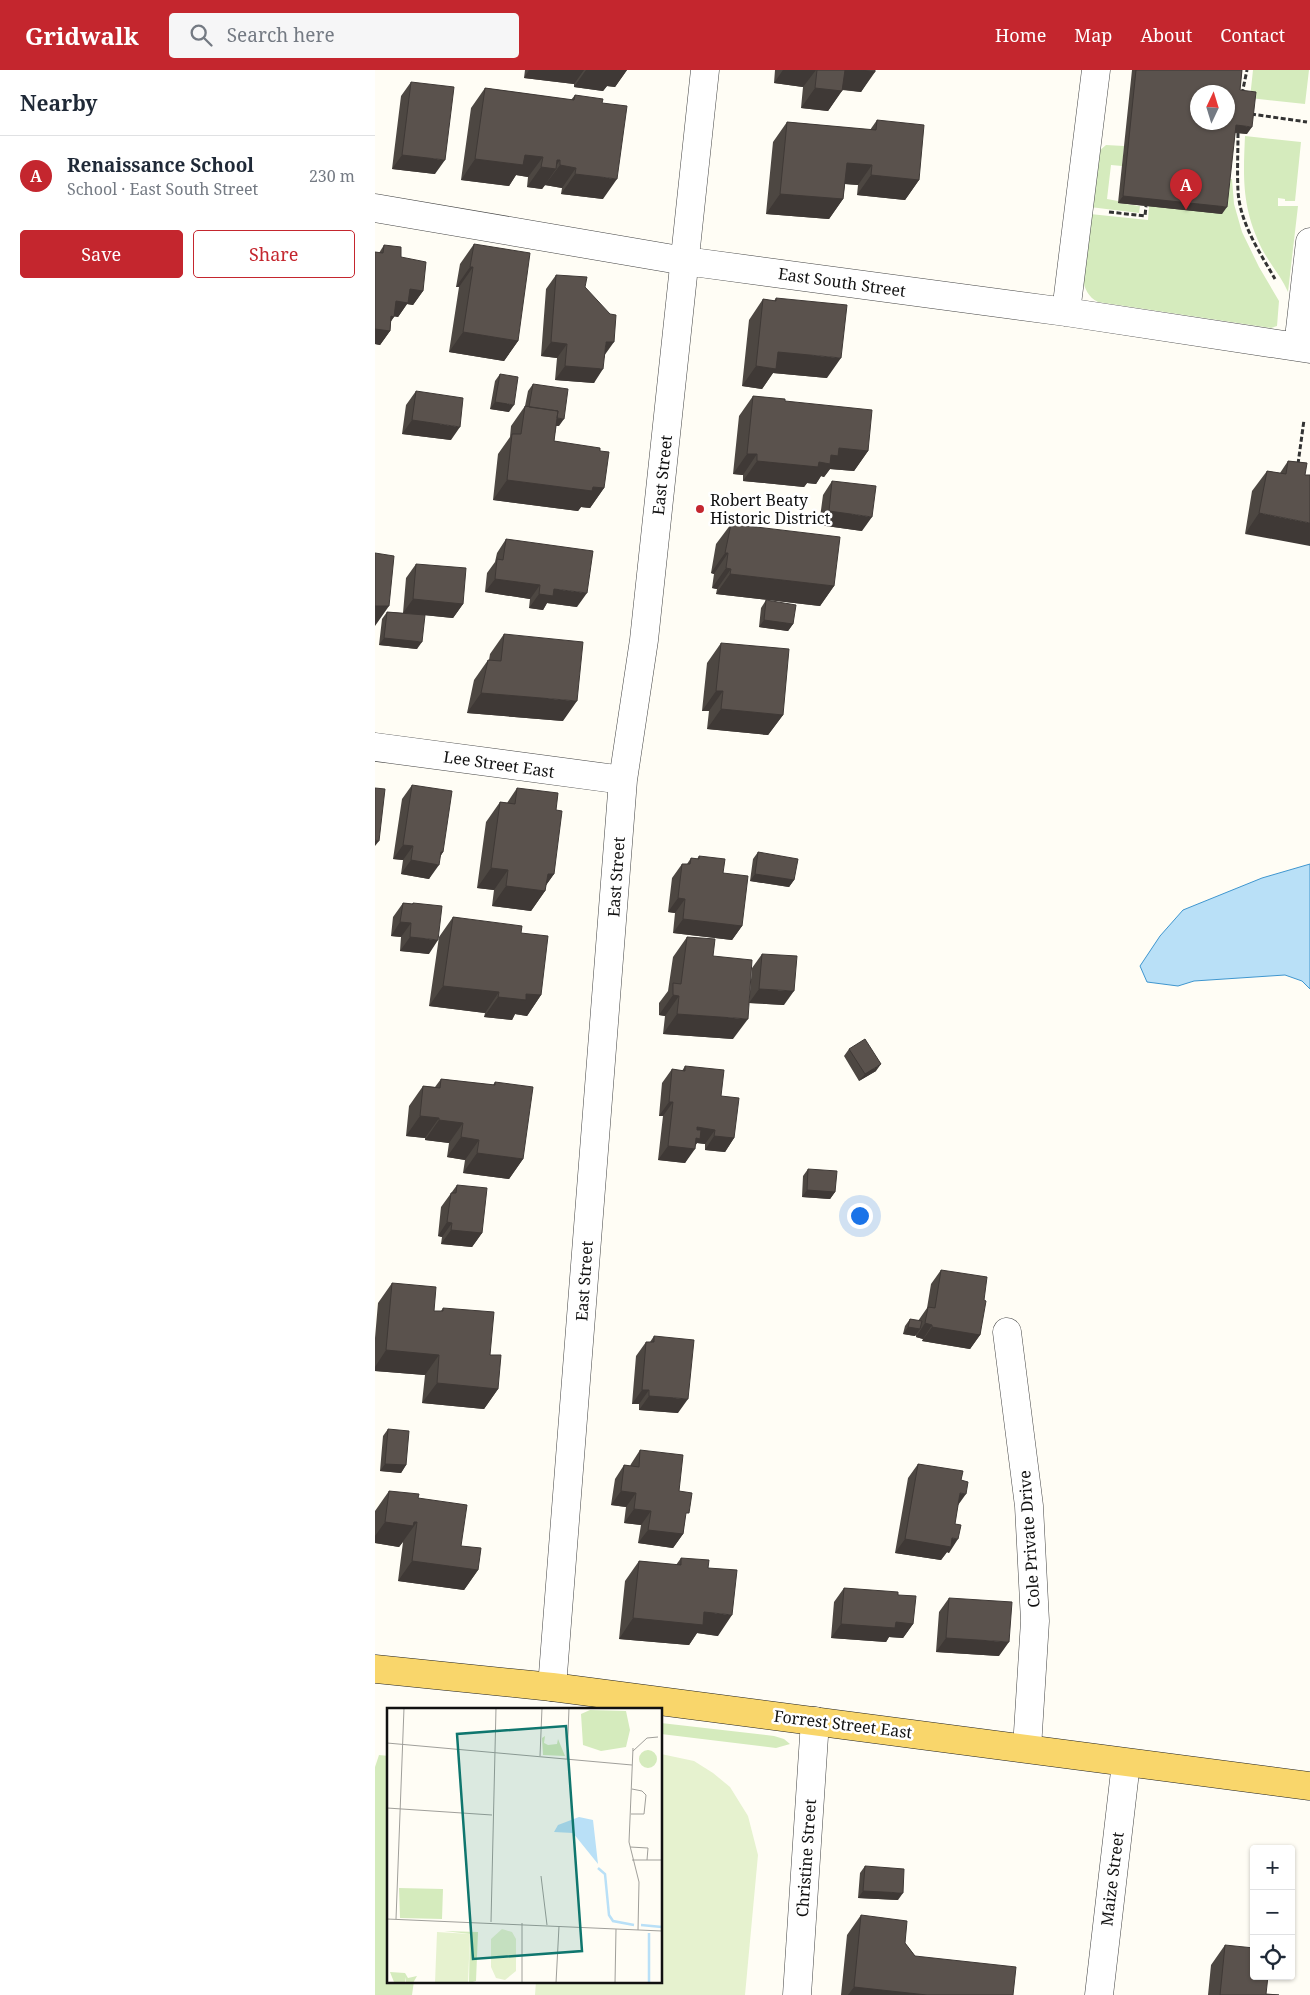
<!DOCTYPE html>
<html lang="en">
<head>
<meta charset="utf-8">
<style>
	:root { --surface:#fff; --page:#f6f6f7; --text:#1f2937; --muted:#747a83; --line:#e0e1e3; --accent:#c4262e }
	body { margin:0; font-family:"Noto Serif",serif; background:var(--page); color:var(--text) }
	.controls { position:absolute; right:15px; bottom:15px; display:grid; overflow:hidden; border-radius:5px; box-shadow:0 1px 4px #0004 }
	.controls button { width:45px; height:45px; display:grid; place-items:center; padding:0; border:0; border-bottom:1px solid var(--line); background:var(--surface); color:var(--text); font:25px sans-serif }
	.compass { position:absolute; left:815px; top:15px; width:45px; height:45px; border-radius:50%; background:var(--surface); box-shadow:0 1px 4px #0004; rotate:4deg }
	.you { position:absolute; left:484px; top:1145px; width:18px; height:18px; margin:-12px; border:4px solid #fff; border-radius:50%; background:#1a73e8; box-shadow:0 0 0 8px #1a73e833 }
	.badge { display:grid; place-items:center; width:32px; height:32px; border-radius:50%; background:var(--accent); color:#fff; font-size:16px; font-weight:700 }
	.pin { position:absolute; translate:-50% -41px; filter:drop-shadow(0 1px 2px #0008) }
	.pin::after { content:''; position:absolute; top:26px; width:18px; height:15px; background:inherit; clip-path:polygon(0 0,100% 0,50% 100%) }
	.list { margin:0; padding:0; list-style:none }
	h2 { display:flex; justify-content:space-between; align-items:center; height:65px; margin:0; padding:0 20px; font-size:21px }
	h2 small { font-size:16px; font-weight:400; color:var(--muted) }
	.list li { display:grid; grid-template-columns:32px 1fr auto; gap:15px; align-items:center; box-sizing:border-box; height:80px; padding:0 20px; border-top:1px solid var(--line) }
	.list b { display:block; font-size:19px; white-space:nowrap }
	.list p { margin:0; font-size:16px; white-space:nowrap; color:var(--muted) }
	.list em { font-size:16px; font-style:normal; color:var(--muted) }
	.actions { display:flex; gap:10px; padding:15px 20px }
	.actions a { flex:1; padding:11px 0; border:1px solid var(--accent); border-radius:5px; text-align:center; font-size:18px; color:var(--accent) }
	.actions .main { background:var(--accent); color:#fff }
	.icon { flex:none; width:28px; height:28px; fill:none; stroke:currentColor; stroke-width:2; stroke-linecap:round; stroke-linejoin:round }
	.map { position:relative; flex:none; width:935px; height:1925px; overflow:hidden }
	header { display:flex; align-items:center; gap:30px; box-sizing:border-box; height:70px; padding:0 25px; background:var(--accent); color:#fff }
	header strong { font-size:24px }
	nav { display:flex; gap:28px; margin-inline-start:auto; font-size:18px }
	.search { width:350px; height:45px; background:var(--page); display:flex; align-items:center; gap:12px; box-sizing:border-box; padding:0 18px; border-radius:5px; color:var(--muted); font-size:19px }
	main { display:flex }
	aside { flex:1; background:var(--surface) }
	.map>svg:first-child { display:block }
	.green { fill:#d5ebbd }
	.pitch { fill:#e6f2cf }
	.water { fill:#b9e0f7; stroke:#3f96cf }
	.lines { fill:none; stroke-linecap:round; stroke-linejoin:round }
	.minor-casing { stroke:#444; stroke-width:29 }
	.major-casing { stroke:#222; stroke-width:29 }
	.path { stroke:#333; stroke-width:3; stroke-dasharray:5 2.5; stroke-linecap:butt }
	.minor { stroke:#fff; stroke-width:28 }
	.major { stroke:#f9d66b; stroke-width:28 }
	.wall { fill:#4d4742 }
	.shaded-wall { fill:#3f3936 }
	.building { fill:#5a524d; stroke:#3f3936; fill-rule:evenodd }
	.poi-dot { fill:#c4262e; stroke:#fff; stroke-width:2 }
	.labels { text-anchor:middle; stroke-width:5; stroke-linejoin:round; paint-order:stroke }
	.street-label { font-size:16px; fill:#111; stroke:#fff }
	.poi-label { font-size:16px; fill:#111; stroke:#fff; text-anchor:start }
	.inset-river { fill:none; stroke:#b9e0f7; stroke-width:2.5 }
	.inset-road { fill:none; stroke:#a09f9a; stroke-width:1 }
	.view { fill:#0f766e; fill-opacity:0.15; stroke:#0f766e; stroke-width:2.5 }
	.inset-edge { fill:none; stroke:#111; stroke-width:2.5 }
</style>
</head>
<body>
<header>
<strong>Gridwalk</strong>
<div class="search"><svg class="icon" aria-label="search" viewBox="0 0 24 24"><circle cx="10" cy="10" r="6"/><path d="M15 15l6 6"/></svg>Search here</div>
<nav><a>Home</a><a>Map</a><a>About</a><a>Contact</a></nav>
</header>
<main>
<aside>
<h2>Nearby<small></small></h2>
<ul class="list">
<li><span class="badge">A</span><div><b>Renaissance School</b><p>School · East South Street</p></div><em>230 m</em></li>
</ul>
<div class="actions"><a class="main">Save</a><a>Share</a></div>
</aside>
<div class="map">
<svg width="935" height="1925" viewBox="0 0 935 1925">
	<rect width="100%" height="100%" fill="#fffdf5"/>
	<!-- green -->
	<path class="green" d="M878 0H934L930 34 875 28Z
		M870 66 926 72 920 131H910V129L903 128V136H923L913 222C906 206 895 194 887 179 867 138 868 110 870 66Z
		M731 75 749 76 747 96 736 95 732 129 743 131 744 133 765 136 764 143 715 137 723 82Z
		M851 109H857L859 134 867 162 884 197 904 231 902 256 896 258 723 232C713 227 710 219 707 208L715 144 773 150 774 136Z
		M286 1653 399 1666 409 1669 415 1674 401 1678 286 1664Z
		M4 1685 14 1686V1911H39L37 1925H0V1697Z"/>
	<!-- pitch -->
	<path class="pitch" d="M286 1684 319 1691 338 1703 355 1717 373 1746 383 1785 370 1925H160L161 1911H286Z"/>
	<!-- water -->
	<path class="water" d="M935 794V919L927 911 910 905 819 911 803 916 772 912 765 896 785 866 808 840 887 808Z"/>
	<g class="lines">
		<!-- minor casing -->
		<g class="minor-casing">
			<path id="minor" d="M0 138 310 191 691 242 935 279
				M691 242 721 0
				M923 277 935 172
				M0 677 248 710
				M632 1262 654 1436 660 1551 652 1678
				M177 1617 248 710 269 570 330 0
				M422 1925 440 1651
				M724 1925 751 1693"/>
		</g>
		<!-- major casing -->
		<g class="major-casing">
			<path id="major" d="M0 1599 177 1617 935 1716"/>
		</g>
		<!-- path -->
		<path class="path" d="M867 24 872 0
			M876 44 932 52
			M863 63C863 82 862 102 863 121 865 153 884 181 900 209
			M734 142 770 146 771 136
			M923 394 929 350"/>
		<!-- minor -->
		<use href="#minor" class="minor"/>
		<!-- major -->
		<use href="#major" class="major"/>
	</g>
	<!-- wall -->
	<path class="wall" d="M150 0H252L240 17 232 16 228 21 199 17V14L149 8Z
		M400 0H500L486 22 467 20 453 41 426 38 428 17 399 13Z
		M757 0H867L865 20 872 64 860 63 847 144 743 133Z
		M36 12 60 104 17 99 26 26Z
		M110 18 196 30 200 25 227 33 228 129 186 124 187 118 170 115 171 114 167 119 152 117 153 107 141 105 134 116 86 110 96 38Z
		M502 50 544 110 530 130 482 125 483 115 470 114 468 129 454 149 391 144 398 72 412 52 495 60Z
		M99 174 143 271 129 291 74 282 84 217H81L85 194Z
		M9 175 26 187 48 221 38 235 32 234 23 247 19 246 16 251 15 261 5 275 0 274V182L4 183Z
		M181 205 210 217 230 286 219 313 180 310 182 288 166 286 171 219Z
		M401 228 452 308 398 303 387 319 367 316 374 250 388 229 399 231Z
		M125 304 134 342 115 339 120 311Z
		M158 314 184 356H181L179 371 225 381 229 418 215 438 206 437 203 441 118 430 123 384 135 367 136 356 150 336 153 321Z
		M41 321 76 370 27 364 31 335Z
		M378 326 410 331 493 381 479 401 455 399 449 407 446 406 441 414 432 413 429 417 368 411V405L358 404 364 346Z
		M913 391 932 393 870 464 877 421 892 401 905 403Z
		M457 411 487 461 444 455 448 425Z
		M356 454 459 516 445 536 341 524 342 519 337 518 339 504 336 503 341 474Z
		M131 469 202 537 172 533 168 540 154 538 155 529 110 522 112 503 120 492 122 483Z
		M41 494 88 534 78 548 49 545 42 579 4 575 7 549 12 542 28 543 31 508Z
		M391 530 418 554 413 561 384 557 386 538Z
		M129 564 188 651 92 643 99 610 113 590H114L115 584Z
		M346 573 408 645 393 665 332 659 334 641H327L332 593Z
		M37 715 68 782 65 787 54 809 26 804 28 790 18 789 27 729Z
		M142 718 181 740 179 804 171 815 170 821 156 841 117 836 119 820 102 818 111 752 125 732 132 733Z
		M383 782 419 810 414 817 375 811 378 789Z
		M324 786 348 803 367 856 357 870 298 863 300 843 293 842 297 808 307 794H312L316 788 322 789Z
		M28 833 37 834 38 833 54 884 25 881 26 867 16 866 18 847Z
		M78 847 146 863 166 925 152 946 140 944 137 950 109 947 110 943 54 936 64 867Z
		M312 867 338 886 358 969 288 964 290 946 284 945V933L293 921 298 887Z
		M387 884 409 935 374 933 377 898Z
		M474 979 501 1001 484 1011 469 986Z
		M310 996 346 1026 359 1068 350 1082 330 1080V1074L322 1073 310 1093 283 1090 288 1046H284L287 1013 297 999 307 1001Z
		M66 1009 118 1015 120 1012 148 1089 134 1109 88 1103 90 1090 72 1087 74 1073 50 1070V1068L31 1066 34 1036 48 1016 60 1017Z
		M433 1099 460 1122 455 1129 427 1127 428 1106Z
		M82 1115 107 1163 97 1177 66 1174 67 1167 63 1166 66 1137Z
		M566 1200 609 1230 605 1265 595 1279 547 1271 548 1269 541 1267V1265L540 1266 528 1264 530 1256 535 1249 543 1251 552 1238 556 1214Z
		M17 1213 59 1241H66L68 1238 115 1285 123 1319 109 1339 47 1333 50 1305 0 1301V1268L3 1233Z
		M279 1266 303 1343 264 1340V1334H257L261 1286 271 1272H275Z
		M13 1359 31 1395 26 1403 5 1401 8 1366Z
		M265 1380 304 1421 310 1449 308 1464 298 1478 263 1473 266 1455 249 1453 251 1437 236 1435 240 1409 249 1395 255 1396 256 1394Z
		M543 1394 586 1410 583 1435 574 1483 572 1482 566 1490 520 1483 533 1408Z
		M14 1421 43 1428 86 1476 103 1500 89 1520 23 1511 28 1472 24 1477 0 1473V1441Z
		M306 1488 333 1498 343 1566 322 1563 314 1575 244 1569 250 1511 264 1491 301 1495Z
		M469 1518 523 1525 538 1554 528 1568 514 1567 511 1572 456 1568 459 1532Z
		M574 1528 624 1586 561 1582 564 1542Z
		M490 1796 523 1830 483 1828 485 1803Z
		M486 1845 530 1873 540 1886 638 1925H466L472 1865Z
		M850 1875 891 1924 904 1925H833L836 1895Z"/>
	<!-- shaded-wall -->
	<path class="shaded-wall" d="M154 0H209L199 14 149 8Z
		M211 0H252L240 17 232 16 228 21 199 17Z
		M408 0H441L428 17 399 13Z
		M469 0H486L500 2 486 22 456 18Z
		M440 18 467 21 453 41 426 38Z
		M861 55 877 57 872 64 856 62Z
		M27 85 70 90 60 104 17 99Z
		M150 85 168 87 153 107 141 105 134 116 86 110 100 89Z
		M182 90H185L179 99H181L167 119 152 117 166 97Z
		M472 93 497 95 483 115 457 113Z
		M185 95 201 98 187 118 170 115Z
		M200 104 242 109 228 129 186 124Z
		M496 105 544 110 530 130 482 125Z
		M405 124 468 129 454 149 391 144Z
		M748 126 852 137 847 144 743 133Z
		M95 197H98L84 217H81Z
		M35 219 48 221 38 235 32 234 23 247 11 245 21 231Z
		M16 246 19 247 10 260 15 261 5 275 0 274V259Z
		M88 262 143 271 129 291 74 282Z
		M176 272 192 274 182 288 166 286Z
		M231 272H239L229 286Z
		M403 282 466 288 452 308 398 303 387 319 367 316 381 296Z
		M190 296 228 299 219 313 180 310Z
		M120 332 139 335 134 342 115 339Z
		M153 343 189 349 184 356 148 350Z
		M37 350 85 357 76 370 27 364Z
		M464 378 493 381 479 401 455 399 449 407 446 406 441 414 432 413 429 417 368 411 382 391 444 392 456 385Z
		M372 384H382L368 405 358 404Z
		M132 410 218 417 229 418 215 438 206 437 203 441 118 430Z
		M454 441 497 447 487 461 444 455Z
		M884 443 935 453V476L870 464Z
		M350 483H353L339 504 336 503Z
		M351 498 356 499 342 519 337 518Z
		M355 504 459 516 445 536 341 524Z
		M120 509 165 515 155 529 110 522Z
		M179 519 212 523 202 537 172 533 168 540 154 538 164 524Z
		M38 529 88 534 78 548 28 543Z
		M0 536H14L0 556Z
		M389 550 418 554 413 561 384 557Z
		M9 568 47 572 42 579 4 575Z
		M341 621H348L334 641H327Z
		M106 623 202 631 188 651 92 643Z
		M346 639 408 645 393 665 332 659Z
		M0 770 4 771 0 776Z
		M28 775 38 776 28 790 18 789Z
		M66 782H68L60 794 64 795 54 809 26 804 36 790Z
		M116 798 133 800 119 820 102 818Z
		M173 804H179L167 821H170L156 841 117 836 131 816Z
		M380 804 419 810 414 817 375 811Z
		M303 828 310 829 300 843 293 842Z
		M308 849 367 856 357 870 298 863Z
		M25 852 36 853 26 867 16 866Z
		M35 867 63 870 54 884 25 881Z
		M68 916 124 922 110 943 54 936Z
		M384 919 419 921 409 935 374 933Z
		M151 924 166 925 152 946 140 944 137 950 109 947 123 927Z
		M298 925 304 926 290 946 284 945Z
		M302 944 373 949 358 969 288 964Z
		M506 994 501 1001 484 1011 490 1004Z
		M294 1032H298L288 1046H284Z
		M45 1046 64 1048 50 1068 31 1066Z
		M64 1050 88 1053 74 1073 50 1070Z
		M322 1057 340 1060 330 1074 322 1073 318 1078 320 1079 310 1093 283 1090 293 1076Z
		M339 1066 359 1068 350 1082 330 1080Z
		M86 1067 104 1070 90 1090 72 1087Z
		M102 1083 148 1089 134 1109 88 1103Z
		M432 1120 460 1122 455 1129 427 1127Z
		M72 1152 77 1153 67 1167 63 1166Z
		M76 1160 107 1163 97 1177 66 1174Z
		M550 1253 557 1255 548 1269 541 1267Z
		M533 1257 545 1259 540 1266 528 1264Z
		M557 1257 605 1265 595 1279 547 1271Z
		M11 1280 64 1285 50 1305 0 1301V1297Z
		M62 1313 123 1319 109 1339 47 1333Z
		M267 1320H274L264 1334H257Z
		M274 1326 313 1329 303 1343 264 1340Z
		M10 1394 31 1395 26 1403 5 1401Z
		M246 1421 261 1423 251 1437 236 1435Z
		M585 1423 591 1424 581 1438Z
		M259 1439 276 1441 266 1455 249 1453Z
		M10 1452H42L24 1477 0 1473V1466Z
		M273 1460 308 1464 298 1478 263 1473Z
		M577 1468 583 1469 574 1483 572 1482 566 1490 520 1483 530 1469Z
		M37 1491 103 1500 89 1520 23 1511Z
		M329 1542 357 1545 343 1566 322 1563 314 1575 244 1569 258 1548Z
		M521 1552 538 1554 528 1568 514 1567 511 1572 456 1568 466 1554Z
		M571 1568 634 1572 624 1586 561 1582Z
		M488 1821 528 1823 523 1830 483 1828Z
		M479 1917 552 1925H473Z"/>
	<!-- building -->
	<path class="building" d="M442 0H470L467 21 440 18Z
		M486 0H500V2Z
		M761 0H867L865 20 881 22 877 57 861 55 852 137 748 126ZM822 22H852V52H822Z
		M36 12 79 17 70 90 27 85Z
		M110 18 199 30 200 25 228 29 227 33 252 36 242 109 200 104 201 98 185 95V90H182L181 99 166 97 168 87 150 85 148 95 100 89Z
		M502 50 549 55 544 110 496 105 497 95 472 93 468 129 405 124 412 52 501 60Z
		M99 174 155 183 143 271 88 262 98 197H95Z
		M9 175 26 177V187L51 192 48 221 35 219 33 233 21 231 19 247 16 246 15 261 0 259V182L8 183Z
		M181 205 212 207 210 217 235 244 241 245 239 272H231L228 299 190 296 192 274 176 272Z
		M401 228 472 235 466 288 403 282 401 299 381 296 388 229 401 231Z
		M125 304 143 307 139 335 120 332Z
		M158 314 193 319 189 349 182 348 183 341 154 337Z
		M41 321 88 328 85 357 37 350Z
		M378 326 410 329V331L497 340 493 381 464 378 463 386 456 385 455 394 444 392 443 397 382 391V384H372Z
		M150 336 183 341 179 371 225 378V381L234 382 229 418 218 417 217 421 132 410 137 364H146Z
		M913 391 932 393 930 405H935V453L884 443 892 401 911 404Z
		M457 411 501 416 497 447 454 441Z
		M356 454 465 467 459 516 355 504 356 499 351 498 353 483H350Z
		M131 469 218 481 212 523 179 519 178 526 164 524 165 515 120 509 122 489 128 490Z
		M0 483 19 486 14 536H0Z
		M41 494 91 498 88 534 38 529Z
		M391 530 421 535 418 554 389 550Z
		M12 542 50 545 47 572 9 568Z
		M129 564 208 572 202 631 106 623 113 590 126 591Z
		M346 573 414 579 408 645 346 639 348 621H341Z
		M37 715 77 721 68 782H66L64 795 36 790 38 776 28 775Z
		M0 718 10 719 4 771 0 770Z
		M142 718 183 723 181 740 187 741 179 804H173L170 821 131 816 133 800 116 798 125 732 140 734Z
		M383 782 423 789 419 810 380 804Z
		M324 786 350 789 348 803 373 806 367 856 308 849 310 829 303 828 307 794H315L316 788 324 789Z
		M28 833 38 834V833L67 836 63 870 35 867 36 853 25 852Z
		M78 847 147 856 146 863 173 866 166 925 151 924V930L123 927 124 922 68 916Z
		M312 867 340 869 338 886 377 890 373 949 302 944 304 926 298 925V913L306 914Z
		M387 884 422 886 419 921 384 919Z
		M490 969 506 994 490 1004 474 979Z
		M310 996 349 1000 346 1026 364 1028 359 1068 339 1066 340 1060 322 1057V1060H326L325 1069 321 1068 320 1079 293 1076 298 1032H294L297 999 310 1001Z
		M66 1009 120 1015V1012L158 1017 148 1089 102 1083 104 1070 86 1067 88 1053 64 1050V1048L45 1046 48 1016 65 1018Z
		M433 1099 462 1101 460 1122 432 1120Z
		M82 1115 112 1118 107 1163 76 1160 77 1153 72 1152 76 1123H81Z
		M566 1200 612 1207 609 1230 611 1231 605 1265 557 1257V1255L550 1253 553 1237 560 1238Z
		M17 1213 61 1217 59 1241H68V1238L119 1242 115 1285H126L123 1319 62 1313 64 1285 11 1280Z
		M535 1249 547 1251 545 1259 533 1257Z
		M279 1266 319 1270 313 1329 274 1326V1320H267L271 1272H279Z
		M13 1359 34 1361 31 1395 10 1394Z
		M265 1380 308 1385 304 1421 317 1423 314 1443H311L308 1464 273 1460 276 1441 259 1439 261 1423 246 1421 249 1395 264 1397Z
		M543 1394 588 1401 586 1410 593 1412 591 1424 585 1423 580 1454 586 1455 583 1469 577 1468 576 1477 530 1469Z
		M14 1421 44 1424 43 1428 92 1435 86 1476 106 1478 103 1500 37 1491 42 1452H39L38 1456 10 1452Z
		M306 1488 334 1490 333 1498 362 1500 357 1545 329 1542 328 1555 258 1548 264 1491 306 1495Z
		M469 1518 523 1522V1525L541 1526 538 1554 521 1552 520 1558 466 1554Z
		M574 1528 637 1532 634 1572 571 1568Z
		M490 1796 529 1799 528 1823 488 1821Z
		M486 1845 532 1851 530 1873 540 1886 641 1897 638 1925H552L479 1917Z
		M850 1875 879 1878V1906H893L891 1924 904 1925H845Z"/>
	<!-- markers -->
	<circle class="poi-dot" cx="325" cy="439" r="5"/>
	<g class="labels">
		<!-- street labels -->
		<g class="street-label">
			<text transform="translate(467 212) rotate(8)" y="6">East South Street</text>
			<text transform="translate(287 405) rotate(-84)" y="6">East Street</text>
			<text transform="translate(124 694) rotate(8)" y="6">Lee Street East</text>
			<text transform="translate(241 807) rotate(-86)" y="6">East Street</text>
			<text transform="translate(209 1211) rotate(-86)" y="6">East Street</text>
			<text transform="translate(654 1469) rotate(-94)" y="6">Cole Private Drive</text>
			<text transform="translate(468 1654) rotate(7)" y="6">Forrest Street East</text>
			<text transform="translate(431 1788) rotate(-86)" y="6">Christine Street</text>
			<text transform="translate(737 1809) rotate(-83)" y="6">Maize Street</text>
		</g>
		<!-- poi labels -->
		<g class="poi-label">
			<text x="335" y="436">Robert Beaty<tspan x="335" dy="18">Historic District</tspan></text>
		</g>
	</g>
	<!-- overview -->
	<g transform="translate(12 1638)">
		<rect width="275" height="275" fill="#fffdf5"/>
		<path d="M203 2 239 3 243 22 239 39 214 43 196 37 194 6ZM158 28 157 35 161 37 170 36 171 31 178 48 156 47 155 30ZM252 51a9 9 0 1 1 18 0a9 9 0 1 1-18 0ZM12 180 56 181 55 211 13 210ZM57 223 91 224 89 273 82 275 83 226ZM3 264 18 265 21 270 30 268 26 275H19L18 269V275L7 274Z" fill="#d5ebbd"/>
		<path d="M115 221 125 224 129 231V263L118 272 109 270 104 259V231ZM50 224 83 226 81 275H48Z" fill="#e6f2cf"/>
		<path d="M192 109 206 112 211 156 186 125 167 124 171 117Z" fill="#b9e0f7"/>
		<path class="inset-river" d="M211 160 218 166 222 207 226 213 247 217M254 217 275 219M262 225V275"/>
		<path class="inset-road" d="M0 35 245 57M246 40 242 134 252 174 251 222M246 43 260 30 271 29M153 48 155 0M180 51 182 0M0 100 105 107M244 106H257L259 87 255 83 245 81M243 139 261 140 260 152M245 152H275M154 168 160 217M0 211 275 223M9 211 17 0M104 214 109 0M135 215V275M169 275 172 218M228 275 229 221"/>
		<path class="view" d="M179 18 195 243 86 251 70 26Z"/>
		<rect width="275" height="275" class="inset-edge"/>
	</g>
</svg>
<div class="controls">
<button>+</button>
<button>−</button>
<button><svg class="icon" aria-label="locate" viewBox="0 0 24 24"><circle cx="12" cy="12" r="6"/><path d="M12 2v4M12 18v4M2 12h4M18 12h4"/></svg></button>
</div>
<svg class="compass" viewBox="-18 -18 36 36"><path d="M0-13l5 13h-10z" fill="#e53935"/><path d="M0 13l5-13h-10z" fill="#747a83"/></svg>
<div class="you"></div>
<div class="pin badge" style="left:811px;top:140px">A</div>
</div>
</main>
</body>
</html>
